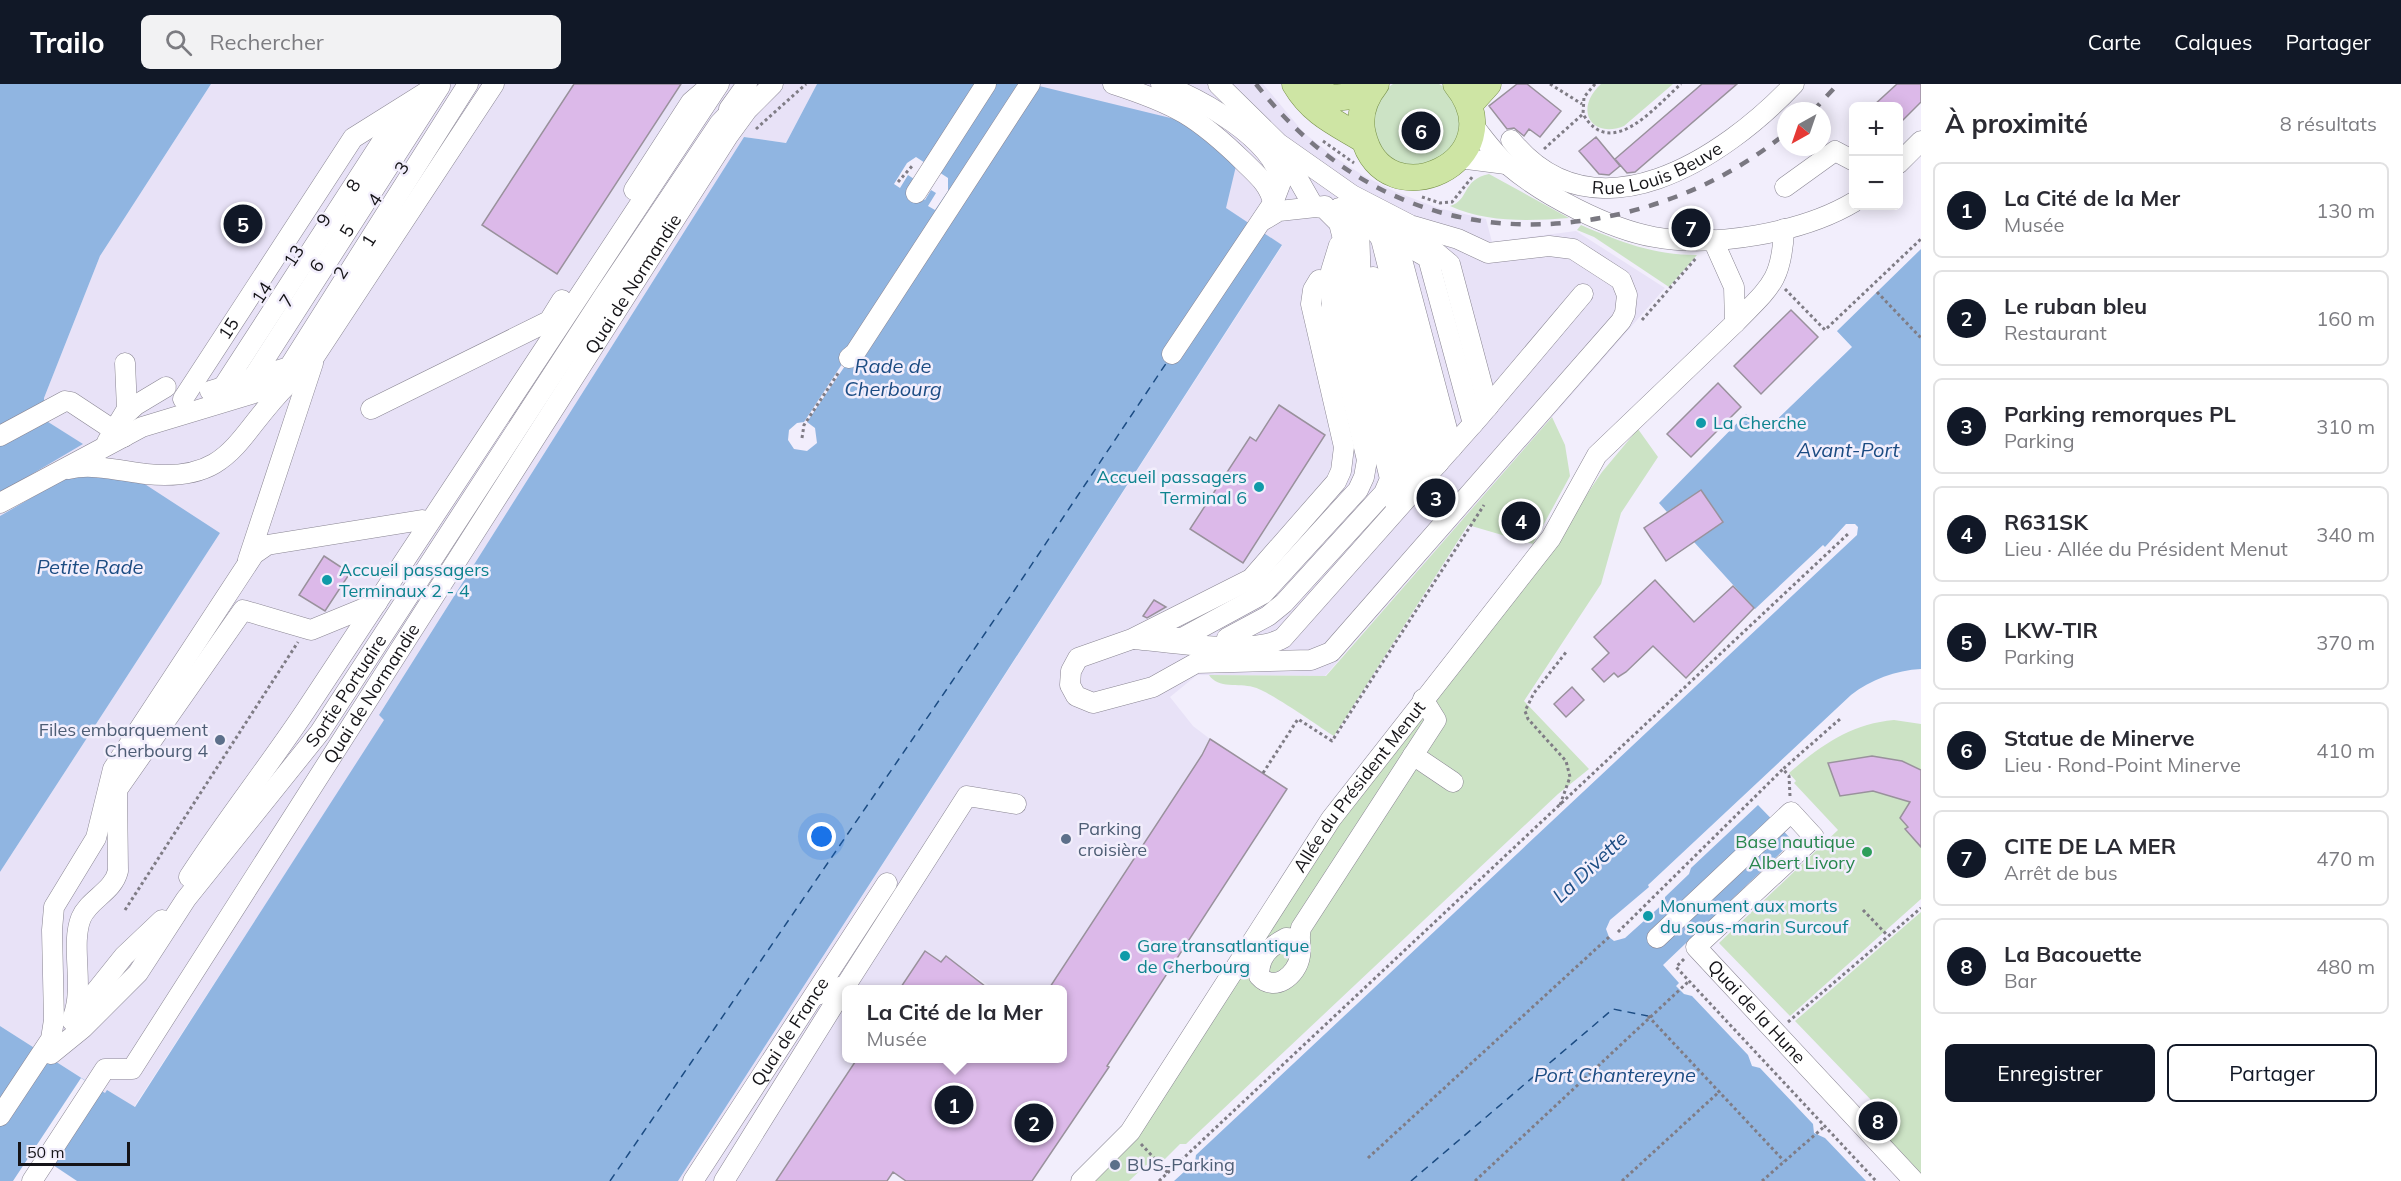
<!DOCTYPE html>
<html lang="fr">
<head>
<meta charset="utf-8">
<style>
	:root { --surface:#fff; --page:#f2f2f3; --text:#2b2b33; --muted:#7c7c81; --line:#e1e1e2; --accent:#111827 }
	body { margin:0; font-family:Mulish,sans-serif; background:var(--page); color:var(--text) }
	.controls { position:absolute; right:18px; top:18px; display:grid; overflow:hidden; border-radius:9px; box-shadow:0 3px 15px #0003 }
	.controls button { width:54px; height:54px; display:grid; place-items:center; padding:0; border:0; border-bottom:2px solid var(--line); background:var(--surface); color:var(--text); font:30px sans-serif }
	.compass { position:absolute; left:1777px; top:18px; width:54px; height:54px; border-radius:50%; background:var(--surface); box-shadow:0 3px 15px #0003; rotate:220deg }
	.scale { position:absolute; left:18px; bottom:15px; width:112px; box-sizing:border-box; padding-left:6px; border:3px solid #151418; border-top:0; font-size:16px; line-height:21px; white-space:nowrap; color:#151418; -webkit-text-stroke:4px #f2eefc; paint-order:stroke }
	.you { position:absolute; left:822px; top:753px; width:21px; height:21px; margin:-15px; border:4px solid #fff; border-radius:50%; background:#1a73e8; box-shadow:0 0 0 9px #1a73e833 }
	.badge { display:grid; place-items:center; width:39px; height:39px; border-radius:50%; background:var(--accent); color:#fff; font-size:20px; font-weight:700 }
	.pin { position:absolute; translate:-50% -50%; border:3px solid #fff; box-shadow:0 2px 6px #0006 }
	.popup { position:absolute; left:842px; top:901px; width:225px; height:78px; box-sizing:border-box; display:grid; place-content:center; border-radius:9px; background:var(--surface); filter:drop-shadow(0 2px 4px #0005); font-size:20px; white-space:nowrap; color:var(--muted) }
	.popup b { font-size:22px; color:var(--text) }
	.popup::after { content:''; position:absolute; left:50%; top:100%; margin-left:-12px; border:12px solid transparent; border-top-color:var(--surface) }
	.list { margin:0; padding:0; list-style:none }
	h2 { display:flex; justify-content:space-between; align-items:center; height:78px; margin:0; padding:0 24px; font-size:26px }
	h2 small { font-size:20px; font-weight:400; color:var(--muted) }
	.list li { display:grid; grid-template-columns:39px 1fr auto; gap:18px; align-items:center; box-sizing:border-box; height:96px; margin:0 12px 12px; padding:0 12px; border:2px solid var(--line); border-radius:9px }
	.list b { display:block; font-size:22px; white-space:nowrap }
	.list p { margin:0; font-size:20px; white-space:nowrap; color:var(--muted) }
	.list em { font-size:20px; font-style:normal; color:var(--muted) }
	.actions { display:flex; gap:12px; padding:18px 24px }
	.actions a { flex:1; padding:14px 0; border:2px solid var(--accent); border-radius:9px; text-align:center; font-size:21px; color:var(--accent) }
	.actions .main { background:var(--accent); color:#fff }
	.icon { flex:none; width:33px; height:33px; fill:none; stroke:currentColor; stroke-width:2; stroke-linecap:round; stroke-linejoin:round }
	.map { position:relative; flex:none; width:1921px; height:1097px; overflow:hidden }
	header { display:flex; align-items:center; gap:36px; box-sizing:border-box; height:84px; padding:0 30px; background:var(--accent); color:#fff }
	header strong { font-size:28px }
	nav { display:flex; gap:33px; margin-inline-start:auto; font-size:21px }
	.search { width:420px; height:54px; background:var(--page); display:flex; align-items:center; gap:15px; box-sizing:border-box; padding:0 21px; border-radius:9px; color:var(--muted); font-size:22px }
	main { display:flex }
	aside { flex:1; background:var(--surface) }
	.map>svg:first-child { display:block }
	.built { fill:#e8e2f7 }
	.green { fill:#cce3c5 }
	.water { fill:#90b5e1 }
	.pier { fill:#f2eefc }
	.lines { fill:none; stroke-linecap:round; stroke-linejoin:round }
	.ferry { stroke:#1c4c83; stroke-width:1.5; stroke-dasharray:8 6; stroke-linecap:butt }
	.building { fill:#dcb9e9; stroke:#99919c; stroke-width:1.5 }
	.minor-casing { stroke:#898592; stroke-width:21 }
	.major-casing { stroke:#78914b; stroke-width:27 }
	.path { stroke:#7f7c85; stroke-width:3; stroke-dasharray:3 3; stroke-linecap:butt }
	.minor { stroke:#fff; stroke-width:20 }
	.major { stroke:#cee5a4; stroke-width:26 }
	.rail { stroke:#7a7881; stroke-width:4.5; stroke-dasharray:10 10; stroke-linecap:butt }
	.culture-dot { fill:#0f9aa8; stroke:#f2eefc; stroke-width:2 }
	.service-dot { fill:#5c6f8a; stroke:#f2eefc; stroke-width:2 }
	.leisure-dot { fill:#2e9e5b; stroke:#f2eefc; stroke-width:2 }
	.labels { text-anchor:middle; stroke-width:5; stroke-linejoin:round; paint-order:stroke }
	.street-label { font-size:18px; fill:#151418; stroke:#f2eefc }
	.culture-label { font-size:18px; fill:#0d838f; stroke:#f2eefc; text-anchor:start }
	.service-label { font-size:18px; fill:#4e5e75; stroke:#f2eefc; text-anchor:start }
	.leisure-label { font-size:18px; fill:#27864d; stroke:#f2eefc; text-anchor:end }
	.water-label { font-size:20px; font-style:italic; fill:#1c4c83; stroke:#f2eefc }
</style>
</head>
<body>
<header>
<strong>Trailo</strong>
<div class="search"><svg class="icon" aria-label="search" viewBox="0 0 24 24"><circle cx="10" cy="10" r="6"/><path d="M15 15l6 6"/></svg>Rechercher</div>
<nav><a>Carte</a><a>Calques</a><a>Partager</a></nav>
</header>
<main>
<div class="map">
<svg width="1921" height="1097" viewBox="0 0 1921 1097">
	<rect width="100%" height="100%" fill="#f2eefc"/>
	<!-- built -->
	<path class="built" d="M211 0H817L786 59 744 53 379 631 385 636 134 1023 107 1007 105 1009 0 942V788L220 449 55 400 0 432V409L82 360 45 336 44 314 100 172Z
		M1031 0H1263L1304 49 1332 71 1364 92 1396 108 1438 124 1486 135 1492 158 1576 147 1665 204 1325 592 1197 591 1170 613 1193 642 1210 655 1202 671 1048 905H994L948 874H944L941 878 925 868 902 905 846 906V974L857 975 776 1097H678L1282 162Z"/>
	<!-- green -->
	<path class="green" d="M1393 0H1439L1446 4 1461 31 1456 62 1432 82H1401L1377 62 1371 31 1387 4Z
		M1601 0H1673L1624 42C1592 55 1573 26 1601 0Z
		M1489 90 1569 134C1530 137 1487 139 1450 122 1470 116 1461 96 1489 90Z
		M1581 141C1620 158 1654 171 1697 171L1669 203 1594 153 1577 146Z
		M1552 333 1565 361 1570 392 1533 460 1468 441 1334 652C1318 642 1268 606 1253 603 1239 599 1218 605 1209 591L1326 592Z
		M1638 345 1658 373 1621 429 1601 500 1524 617 1589 685 1558 710 1186 1060H1180L1158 1082 1146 1081 1129 1097H1087L1350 721 1517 513 1602 388Z
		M1894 636 1921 640V815L1790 932 1719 859 1838 746 1794 699 1796 697 1789 689C1821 661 1851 640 1894 636Z
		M1921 828V1096L1886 1058 1899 1045 1795 937Z"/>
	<!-- water -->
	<path class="water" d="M0 0H211L100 172 44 314 45 336 83 360 0 409Z
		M817 0H1031L1187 38 1236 82 1226 124 1282 161 678 1097H0V942L105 1009 107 1006 135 1023 384 636 379 631 744 53 786 59Z
		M1921 165V585C1896 586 1870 596 1851 611L1648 801 1649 803 1610 836 1606 845 1609 853 1614 857 1625 854 1665 818V813L1689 790 1691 784 1758 721 1793 757 1663 881 1679 899 1676 902 1684 910 1692 912 1748 971 1752 982 1760 984 1813 1040 1814 1049 1825 1054 1866 1097H1174L1195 1078 1196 1071 1857 451 1858 443 1855 440H1846L1825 463 1823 461 1755 525 1694 458 1722 438 1701 406 1667 428 1659 419 1746 330 1765 347 1851 263 1836 248Z
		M83 392 137 395 220 449 0 788V432L62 396Z"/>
	<!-- pier -->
	<path class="pier" d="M916 73 948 94V107L935 126 928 122 936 109 931 106 925 116 908 105 914 95 908 91 900 104 894 100 907 79Z
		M901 185 912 197 859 282 849 276 807 338 815 344 817 359 807 367 794 365 788 356 789 346 797 339 804 338 846 274 848 264 896 187Z
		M1835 245 1852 263 1764 348 1747 329 1748 328 1765 343 1779 330 1847 263 1834 249Z
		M81 994 101 1007 53 1081 77 1097H13Z"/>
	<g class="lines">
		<!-- ferry -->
		<path class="ferry" d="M610 1097 1014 507 1167 278
			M1411 1097 1613 925 1648 932"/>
	</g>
	<!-- building -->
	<path class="building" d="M574 0H681L557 190 482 141Z
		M1517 0H1527L1561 27 1540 53 1529 45 1524 52 1514 44 1507 45 1489 22Z
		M1702 0H1737L1635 88 1627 89 1615 75Z
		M1897 0H1921V18L1899 40V22H1873Z
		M1596 53 1620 82 1609 91 1599 90 1579 67Z
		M1791 226 1818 253 1761 310 1734 282Z
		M1718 299 1741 323 1691 373 1667 350Z
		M1279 321 1325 351 1243 479 1190 445 1250 353 1256 357Z
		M1701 406 1723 438 1666 477 1644 444Z
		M1507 421 1536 422 1541 429 1533 455 1502 445Z
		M324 472 350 489 325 527 299 511Z
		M1655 496 1694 538 1733 502 1754 524 1686 594 1653 562 1626 588 1618 593 1614 589 1604 598 1592 585 1609 569 1594 553Z
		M1154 516 1166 523 1147 534 1143 532Z
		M1572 603 1584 616 1566 633 1554 620Z
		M1210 655 1287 705 1107 982 1109 983 1032 1097H906L893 1088 887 1097H776L857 975H1062V906H1048L1202 671Z
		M1872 672 1902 677 1921 686V763L1905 745 1908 743 1900 734 1910 718 1873 707 1840 712 1828 679Z
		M925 867 941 878 946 872 990 906H899Z
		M1876 1021 1894 1040 1885 1048 1867 1029Z"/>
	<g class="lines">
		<!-- minor casing -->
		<g class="minor-casing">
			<g id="minor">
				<path d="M1113 0C1175 20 1197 32 1244 78 1257 91 1270 101 1273 119"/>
				<path d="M1161 0C1199 14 1273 54 1281 98L1273 119 1172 270"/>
				<path d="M1218 0 1278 59 1352 111 1410 141 1458 155 1488 169 1549 162 1573 165 1621 196 1627 211 1625 229 1621 237 1331 568 1311 576 1196 579 1153 603 1093 619 1076 612 1070 601 1071 587 1078 574 1132 555 1251 495 1336 398 1341 387 1344 363 1311 220 1313 206 1319 196"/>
				<path d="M729 25 747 0"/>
				<path d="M1472 40C1483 53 1494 70 1508 81 1543 111 1609 145 1654 153 1713 164 1802 149 1854 118"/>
				<path id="s1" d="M1511 56C1595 160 1724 74 1794 0"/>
				<path d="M1459 74 1506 80"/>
				<path d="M1898 80 1921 57"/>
				<path d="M1785 103 1835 67 1854 77"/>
				<path d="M634 106 691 18 712 0"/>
				<path d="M916 109 986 0"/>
				<path d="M1339 124 1359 141 1361 205 1407 397 1394 417"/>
				<path d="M1350 128 1428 174 1473 340"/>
				<path d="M1262 137 1279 127 1325 122"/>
				<path d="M1371 141 1381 155 1438 380"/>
				<path d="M1400 147 1432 165 1450 180 1488 323"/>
				<path d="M1389 152 1400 168 1452 364"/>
				<path d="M1713 156 1734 203 1735 239C1770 203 1782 197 1784 145"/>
				<path d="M1373 193 1423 397"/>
				<path d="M849 274 855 269 1030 0"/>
				<path id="s2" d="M252 295 440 2"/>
				<path id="s3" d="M223 303 403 25"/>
				<path id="s4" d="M210 307 289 283 468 0"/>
				<path id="s5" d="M183 315 353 54 439 0"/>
				<path d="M371 325 549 237 562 216"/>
				<path d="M124 332 136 321 166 303"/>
				<path d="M0 352 65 317 71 318 124 353"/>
				<path d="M107 358 127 325 125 279"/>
				<path d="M68 385C92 379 121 387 146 390 233 399 236 351 288 300"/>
				<path d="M0 419 142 343 284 300 295 293 315 272 494 0"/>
				<path d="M248 476 313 279"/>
				<path d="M1172 554H1182L1263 510 1358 406 1364 393 1367 376 1332 227 1331 205V187L1339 161"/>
				<path d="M1227 554 1268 532 1284 519 1384 409 1390 395 1347 216 1344 159 1339 139 1324 124 1314 123 1282 67"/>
				<path d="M1135 555C1171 559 1253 571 1283 554L1480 332 1583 210"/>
				<path d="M1413 671 1453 698"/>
				<path d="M189 793C226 736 268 683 306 626L719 0"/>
				<path id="s6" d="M1657 854 1791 728 1814 753 1696 863 1914 1097"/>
				<path d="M1298 855 1286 854C1269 863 1259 872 1259 892 1274 909 1297 892 1300 872 1302 862 1298 855 1301 844L1436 636 1423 615"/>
				<path d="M814 912 846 901 967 712 1016 720"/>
				<path d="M73 933C85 902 70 862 81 834 89 815 113 808 118 787L117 706 243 526 311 546 377 519"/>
				<path d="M72 937 124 872 162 836"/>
				<path id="s7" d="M51 970 83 944 138 889 186 815 320 648 603 213 719 40 740 18"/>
				<path d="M0 1032 51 955 54 936 52 846 54 823 96 754 113 685 254 470 267 461 422 436"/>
				<path id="s8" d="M32 1097 105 985H132L728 52 747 26 773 0"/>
				<path id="s9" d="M693 1097 887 799"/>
				<path d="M724 1097 846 901"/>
				<path id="s10" d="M1081 1097 1130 1048 1331 735 1551 454 1597 371 1735 239"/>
			</g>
		</g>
		<!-- major casing -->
		<g class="major-casing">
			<path id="major" d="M1295 0C1312 29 1336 39 1364 56
				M1376 0C1364 15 1358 32 1363 51 1384 138 1518 76 1456 0
				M1297 3 1334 14 1368 10
				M1469 21 1488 0"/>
		</g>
		<!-- path -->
		<path class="path" d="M1550 0 1582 20
			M1595 0 1584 13 1583 30C1611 78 1656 22 1681 0
			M756 45 806 0
			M1323 57 1354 79
			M1544 65 1583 30
			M898 98 913 81
			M1422 113 1440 119 1452 118 1473 92
			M1785 205 1825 246 1921 155
			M1877 208 1921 254
			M1642 236 1697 173
			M802 354 804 341 839 288
			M341 502 353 510
			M1263 689 1298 635 1332 657 1484 421
			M1790 712 1789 692 1783 685 1840 635
			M1560 721 1570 693 1566 677 1528 635 1525 627 1534 609 1567 567
			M125 826 298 558
			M1863 826 1888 852
			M1618 848 1783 685
			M1684 875 1676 883 1876 1097
			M1648 932 1784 1077
			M1788 938 1921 824
			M1141 1060 1168 1089
			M1368 1074 1609 853
			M1159 1097 1849 449
			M1475 1097 1689 897
			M1622 1097 1720 1007
			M1762 1097 1825 1042"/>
		<!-- minor -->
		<use href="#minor" class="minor"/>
		<!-- major -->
		<use href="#major" class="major"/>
		<!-- rail -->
		<path class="rail" d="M1256 0C1348 118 1478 164 1624 129 1684 114 1737 89 1786 49
			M1813 27 1838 0"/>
	</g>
	<!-- markers -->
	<g class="culture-dot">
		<circle cx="1701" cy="339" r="6"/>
		<circle cx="1259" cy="403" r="6"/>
		<circle cx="327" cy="496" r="6"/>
		<circle cx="1648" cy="832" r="6"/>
		<circle cx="1125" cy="872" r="6"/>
	</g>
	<g class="service-dot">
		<circle cx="220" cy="656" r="6"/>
		<circle cx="1066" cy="755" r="6"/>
		<circle cx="1115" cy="1081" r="6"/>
	</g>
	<circle class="leisure-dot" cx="1867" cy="768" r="6"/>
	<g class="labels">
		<!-- street labels -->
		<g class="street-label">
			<text dy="6" stroke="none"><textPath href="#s1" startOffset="165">Rue Louis Beuve</textPath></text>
			<text transform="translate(402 84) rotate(-57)" y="6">3</text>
			<text dy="6" stroke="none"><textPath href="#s3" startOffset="240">8</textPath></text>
			<text transform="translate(375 116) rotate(-57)" y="6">4</text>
			<text transform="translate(324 136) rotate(-57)" y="6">9</text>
			<text dy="6" stroke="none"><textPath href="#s2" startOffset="176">5</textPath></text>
			<text dy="6" stroke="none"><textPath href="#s4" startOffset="232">1</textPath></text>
			<text transform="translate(294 172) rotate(-57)" y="6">13</text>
			<text transform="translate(317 182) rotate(-57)" y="6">6</text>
			<text transform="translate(341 189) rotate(-57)" y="6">2</text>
			<text dy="6" stroke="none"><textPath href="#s8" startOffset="1092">Quai de Normandie</textPath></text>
			<text transform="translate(262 209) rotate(-57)" y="6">14</text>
			<text transform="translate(287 217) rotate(-57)" y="6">7</text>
			<text dy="6" stroke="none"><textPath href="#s5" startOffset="84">15</textPath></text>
			<text dy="6" stroke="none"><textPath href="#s7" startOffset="470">Sortie Portuaire</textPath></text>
			<text dy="6" stroke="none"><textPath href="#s8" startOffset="606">Quai de Normandie</textPath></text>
			<text dy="6" stroke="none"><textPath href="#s10" startOffset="484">Allée du Président Menut</textPath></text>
			<text dy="6" stroke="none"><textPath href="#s6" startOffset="468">Quai de la Hune</textPath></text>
			<text dy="6" stroke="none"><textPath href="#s9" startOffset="178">Quai de France</textPath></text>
		</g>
		<!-- culture labels -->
		<g class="culture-label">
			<text x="1713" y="345">La Cherche</text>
			<text x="1247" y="399" text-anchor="end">Accueil passagers<tspan x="1247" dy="21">Terminal 6</tspan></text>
			<text x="339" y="492">Accueil passagers<tspan x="339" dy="21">Terminaux 2 - 4</tspan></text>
			<text x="1660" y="828">Monument aux morts<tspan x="1660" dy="21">du sous-marin Surcouf</tspan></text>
			<text x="1137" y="868">Gare transatlantique<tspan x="1137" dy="21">de Cherbourg</tspan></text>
		</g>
		<!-- service labels -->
		<g class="service-label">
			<text x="208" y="652" text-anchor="end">Files embarquement<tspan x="208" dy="21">Cherbourg 4</tspan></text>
			<text x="1078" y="751">Parking<tspan x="1078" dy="21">croisière</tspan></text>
			<text x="1127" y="1087">BUS-Parking</text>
		</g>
		<!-- leisure labels -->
		<g class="leisure-label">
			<text x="1855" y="764">Base nautique<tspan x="1855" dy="21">Albert Livory</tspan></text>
		</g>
		<!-- water labels -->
		<g class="water-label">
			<text x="893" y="289">Rade de<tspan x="893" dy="23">Cherbourg</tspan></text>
			<text x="1848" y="373">Avant-Port</text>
			<text x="90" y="490">Petite Rade</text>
			<text transform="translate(1590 783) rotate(-43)" y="7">La Divette</text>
			<text x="1615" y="998">Port Chantereyne</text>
		</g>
	</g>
</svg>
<div class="controls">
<button>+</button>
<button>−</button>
</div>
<svg class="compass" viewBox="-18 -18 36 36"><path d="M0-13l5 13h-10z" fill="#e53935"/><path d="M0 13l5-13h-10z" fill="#7c7c81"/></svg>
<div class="scale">50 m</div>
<div class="you"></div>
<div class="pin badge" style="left:954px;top:1021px">1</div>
<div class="popup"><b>La Cité de la Mer</b>Musée</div>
<div class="pin badge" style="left:1034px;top:1039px">2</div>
<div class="pin badge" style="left:1436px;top:414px">3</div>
<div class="pin badge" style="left:1521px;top:437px">4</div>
<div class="pin badge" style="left:243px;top:140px">5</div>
<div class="pin badge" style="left:1421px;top:47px">6</div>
<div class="pin badge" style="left:1691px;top:144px">7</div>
<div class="pin badge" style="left:1878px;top:1037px">8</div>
</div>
<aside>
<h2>À proximité<small>8 résultats</small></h2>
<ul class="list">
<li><span class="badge">1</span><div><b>La Cité de la Mer</b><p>Musée</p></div><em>130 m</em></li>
<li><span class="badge">2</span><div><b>Le ruban bleu</b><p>Restaurant</p></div><em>160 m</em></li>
<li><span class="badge">3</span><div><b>Parking remorques PL</b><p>Parking</p></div><em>310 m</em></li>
<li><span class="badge">4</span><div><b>R631SK</b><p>Lieu · Allée du Président Menut</p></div><em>340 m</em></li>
<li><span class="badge">5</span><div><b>LKW-TIR</b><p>Parking</p></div><em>370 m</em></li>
<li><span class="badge">6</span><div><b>Statue de Minerve</b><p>Lieu · Rond-Point Minerve</p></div><em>410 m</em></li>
<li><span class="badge">7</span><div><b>CITE DE LA MER</b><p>Arrêt de bus</p></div><em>470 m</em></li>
<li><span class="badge">8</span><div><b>La Bacouette</b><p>Bar</p></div><em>480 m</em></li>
</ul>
<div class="actions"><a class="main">Enregistrer</a><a>Partager</a></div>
</aside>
</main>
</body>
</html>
